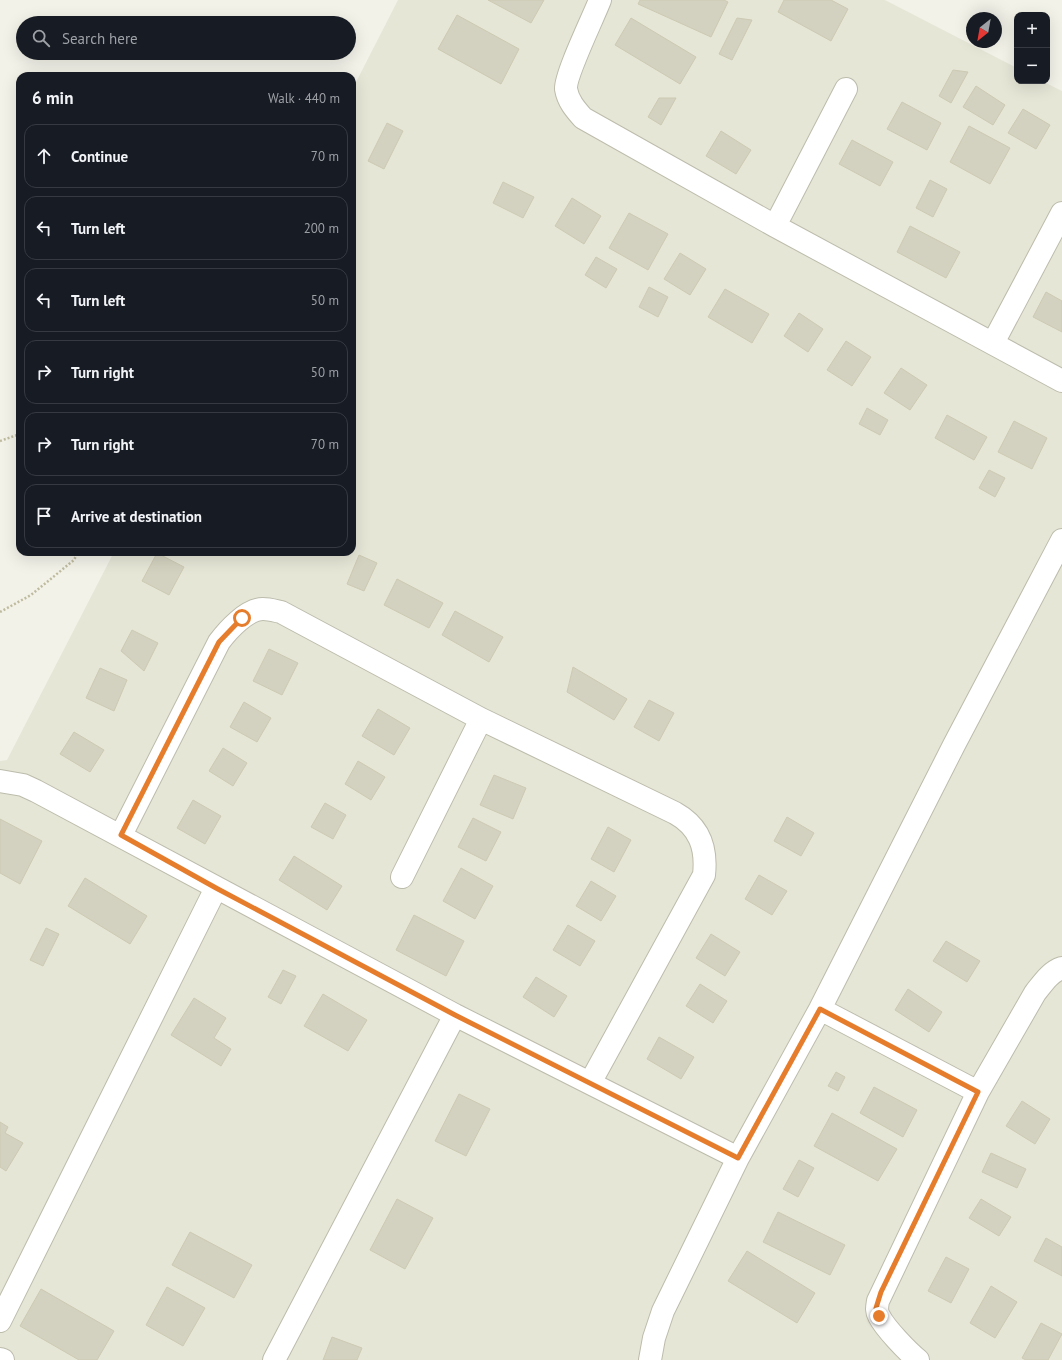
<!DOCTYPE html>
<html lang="en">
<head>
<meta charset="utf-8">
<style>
	:root { --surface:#171b24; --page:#20242c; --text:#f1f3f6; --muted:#9ea1a6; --line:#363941 }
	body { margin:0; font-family:"PT Sans",sans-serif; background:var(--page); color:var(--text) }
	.controls { position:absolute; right:12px; top:12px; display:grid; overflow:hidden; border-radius:8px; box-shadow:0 4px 16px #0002 }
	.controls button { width:36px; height:36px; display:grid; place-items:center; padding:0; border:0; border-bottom:1px solid var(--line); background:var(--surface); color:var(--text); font:20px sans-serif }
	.compass { position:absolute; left:966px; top:12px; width:36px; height:36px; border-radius:50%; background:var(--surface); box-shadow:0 4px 16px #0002; rotate:211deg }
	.stop { position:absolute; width:12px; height:12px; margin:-9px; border:3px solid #e57d2d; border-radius:50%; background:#fff }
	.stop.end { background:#e57d2d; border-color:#fff; box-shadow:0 1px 4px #0008 }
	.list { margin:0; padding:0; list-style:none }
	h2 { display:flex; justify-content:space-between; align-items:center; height:52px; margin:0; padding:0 16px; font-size:17px }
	h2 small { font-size:13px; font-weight:400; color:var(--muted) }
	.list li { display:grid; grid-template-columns:26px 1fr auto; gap:12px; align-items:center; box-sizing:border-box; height:64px; margin:0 8px 8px; padding:0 8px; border:1px solid var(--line); border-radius:12px }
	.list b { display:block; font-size:15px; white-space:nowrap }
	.list em { font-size:13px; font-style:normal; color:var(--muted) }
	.icon { flex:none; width:22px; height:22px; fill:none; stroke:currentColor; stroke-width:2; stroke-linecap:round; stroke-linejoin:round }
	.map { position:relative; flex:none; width:1062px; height:1360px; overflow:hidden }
	.search { position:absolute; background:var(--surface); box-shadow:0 4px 16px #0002; left:16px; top:16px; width:340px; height:44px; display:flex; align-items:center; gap:10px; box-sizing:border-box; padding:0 14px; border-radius:22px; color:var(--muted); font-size:15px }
	.panel { position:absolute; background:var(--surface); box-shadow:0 4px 16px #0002; left:16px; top:72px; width:340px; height:484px; border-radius:12px }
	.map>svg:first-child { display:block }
	.residential { fill:#e6e6d7 }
	.building { fill:#d3d1bf; stroke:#cdcab3 }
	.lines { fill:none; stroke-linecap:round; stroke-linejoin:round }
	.minor-casing { stroke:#bdbcac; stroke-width:24 }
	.path { stroke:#bebb9f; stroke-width:2.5; stroke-dasharray:2 2; stroke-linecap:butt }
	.minor { stroke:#fff; stroke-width:22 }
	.route { stroke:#e57d2d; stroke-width:5 }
</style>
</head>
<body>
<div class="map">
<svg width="1062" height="1360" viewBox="0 0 1062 1360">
	<rect width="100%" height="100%" fill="#f3f2e9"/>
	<!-- residential -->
	<path class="residential" d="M398 0H885L1017 68V81H1042L1062 91V1360H0V761L7 760 114 552H352V90Z"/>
	<!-- building -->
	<path class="building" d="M488 0H544L531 23Z
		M640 0H724L728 2 711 37 638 4Z
		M784 0H831L848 9 831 41 778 12Z
		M457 15 519 49 501 84 438 49Z
		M631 18 696 57 680 84 615 45Z
		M737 18 752 20 732 60 719 54Z
		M953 70 968 72 951 103 939 96Z
		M976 86 1005 105 993 125 963 107Z
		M659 98H676L661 125 648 117Z
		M902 102 941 123 927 150 887 129Z
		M1023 109 1050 125 1036 149 1008 133Z
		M387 123 403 131 384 169 368 161Z
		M969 126 1010 148 990 184 950 162Z
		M721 131 751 150 736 174 706 156Z
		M852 140 893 162 880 186 839 164Z
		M930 180 947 189 933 217 916 208Z
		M503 182 534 197 523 218 493 203Z
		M572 198 601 216 584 244 555 226Z
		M629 213 668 234 648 270 609 248Z
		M910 226 960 252 946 278 897 252Z
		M680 253 706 269 690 295 664 279Z
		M596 257 617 269 606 288 585 275Z
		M649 287 668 297 658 317 639 307Z
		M725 289 769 314 752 343 708 317Z
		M1046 292 1062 301V332L1033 317Z
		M799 313 823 329 808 352 784 336Z
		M846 341 871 357 852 386 827 370Z
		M901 368 927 385 910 410 884 393Z
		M867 408 888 420 880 435 859 424Z
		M947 415 987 437 974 460 935 438Z
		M1014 421 1047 438 1032 469 998 452Z
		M989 470 1005 478 995 497 979 488Z
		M157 553 184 567 169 595 142 581Z
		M359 555 377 563 364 591 347 584Z
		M397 579 443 603 429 628 384 605Z
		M455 611 503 637 489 662 442 635Z
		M132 630 158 643 144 671 121 651Z
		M269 649 298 663 282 695 253 681Z
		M573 667 627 699 614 720 567 692Z
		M100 668 127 680 114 711 86 698Z
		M649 700 674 713 659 741 634 727Z
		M244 702 271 718 257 742 230 727Z
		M378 709 410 728 394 755 362 736Z
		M74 732 104 750 90 772 60 754Z
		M223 748 247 763 233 786 209 771Z
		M358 761 385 777 371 800 345 784Z
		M494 775 526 788 513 819 480 805Z
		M193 800 221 816 205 844 177 828Z
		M325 803 346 815 333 839 311 827Z
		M787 817 814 833 801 856 774 841Z
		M473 818 501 832 486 861 458 847Z
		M0 819 42 841 20 884 0 873Z
		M608 827 631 840 614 872 591 859Z
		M294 856 342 886 327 910 279 880Z
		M461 868 493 886 475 919 443 901Z
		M759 875 787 891 772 915 745 899Z
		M85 878 147 916 130 944 68 906Z
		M591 881 616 896 601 921 576 906Z
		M414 915 464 941 446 976 396 950Z
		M568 925 595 941 580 966 553 950Z
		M46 928 59 934 43 966 30 960Z
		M711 934 740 952 725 976 696 958Z
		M946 941 980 961 967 982 933 961Z
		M283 970 296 976 281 1004 268 997Z
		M536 977 567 996 554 1017 523 997Z
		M700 984 727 1001 713 1023 686 1006Z
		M908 989 942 1012 929 1032 895 1010Z
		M323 994 367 1020 348 1051 304 1026Z
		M194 998 226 1018 214 1038 231 1049 221 1066 171 1035Z
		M659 1037 694 1057 681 1079 647 1059Z
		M836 1072 845 1077 838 1091 828 1086Z
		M874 1087 917 1110 903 1137 860 1113Z
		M459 1094 490 1109 466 1156 435 1141Z
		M1022 1101 1050 1119 1035 1144 1006 1126Z
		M832 1113 897 1149 878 1181 814 1146Z
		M0 1122 8 1127 5 1133 23 1143 6 1171 0 1167Z
		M991 1153 1026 1169 1017 1188 982 1172Z
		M799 1160 814 1168 798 1197 783 1189Z
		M397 1199 433 1218 405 1269 370 1250Z
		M981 1199 1011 1217 999 1236 969 1218Z
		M778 1212 845 1245 830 1275 763 1242Z
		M190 1232 252 1265 234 1298 172 1265Z
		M1046 1238 1062 1247V1276L1034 1261Z
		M747 1251 815 1293 797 1323 728 1281Z
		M946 1257 969 1269 951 1303 928 1291Z
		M991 1286 1017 1302 995 1338 970 1323Z
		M167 1287 205 1308 183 1346 146 1325Z
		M41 1289 114 1331 97 1360H79L20 1326Z
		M1041 1323 1062 1334 1048 1360H1026L1022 1358Z
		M332 1337 362 1348 357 1360H323Z"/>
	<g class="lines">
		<!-- minor casing -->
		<g class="minor-casing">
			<path id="minor" d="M600 0C594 16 565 75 566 89 568 101 575 109 583 118L775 226 1062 381
				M775 226 846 89
				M993 343 1062 213
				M0 781 23 785 36 791 455 1015 738 1158
				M121 835 219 642C228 630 247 609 263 609 269 609 276 611 281 612L481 719 675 813C700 827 707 848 704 875L590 1083
				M402 877 481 719
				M820 1009 978 1092
				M0 1321 216 888
				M0 1359 3 1360
				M274 1360 455 1015
				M650 1360 654 1338 663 1311 738 1158 820 1009 954 745 1062 540
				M918 1360C907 1351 885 1328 879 1316 876 1311 877 1307 878 1301L978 1092 1035 993C1043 983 1050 972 1062 968"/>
		</g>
		<!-- path -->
		<path class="path" d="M0 441 20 434
			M0 612 31 595 74 560 78 552"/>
		<!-- minor -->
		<use href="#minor" class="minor"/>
	</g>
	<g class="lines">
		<!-- route -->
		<path class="route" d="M242 618 219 642 121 835 216 888 455 1015 738 1158 820 1009 978 1092 881 1292 876 1308 879 1316"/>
	</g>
</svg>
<div class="controls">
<button>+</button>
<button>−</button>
</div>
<svg class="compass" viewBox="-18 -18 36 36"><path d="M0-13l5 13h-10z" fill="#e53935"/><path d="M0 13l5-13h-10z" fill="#9ea1a6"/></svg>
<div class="stop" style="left:242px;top:618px"></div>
<div class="stop end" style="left:879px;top:1316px"></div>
<div class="search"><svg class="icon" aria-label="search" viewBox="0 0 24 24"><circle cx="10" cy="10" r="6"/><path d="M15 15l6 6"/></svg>Search here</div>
<section class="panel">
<h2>6 min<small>Walk · 440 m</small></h2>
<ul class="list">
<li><svg class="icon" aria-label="ahead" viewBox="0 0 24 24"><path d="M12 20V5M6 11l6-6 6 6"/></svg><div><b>Continue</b></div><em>70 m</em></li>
<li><svg class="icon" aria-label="left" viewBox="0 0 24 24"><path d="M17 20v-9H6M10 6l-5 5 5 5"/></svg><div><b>Turn left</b></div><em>200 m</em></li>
<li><svg class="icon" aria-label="left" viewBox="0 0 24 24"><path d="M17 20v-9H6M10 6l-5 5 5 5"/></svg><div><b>Turn left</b></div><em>50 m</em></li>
<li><svg class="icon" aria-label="right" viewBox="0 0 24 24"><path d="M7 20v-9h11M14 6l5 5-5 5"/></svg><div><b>Turn right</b></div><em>50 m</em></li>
<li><svg class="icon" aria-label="right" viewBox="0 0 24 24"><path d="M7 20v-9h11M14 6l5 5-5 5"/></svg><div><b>Turn right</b></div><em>70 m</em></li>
<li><svg class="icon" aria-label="arrive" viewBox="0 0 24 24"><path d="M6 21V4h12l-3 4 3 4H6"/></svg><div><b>Arrive at destination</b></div></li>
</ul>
</section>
</div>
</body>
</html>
